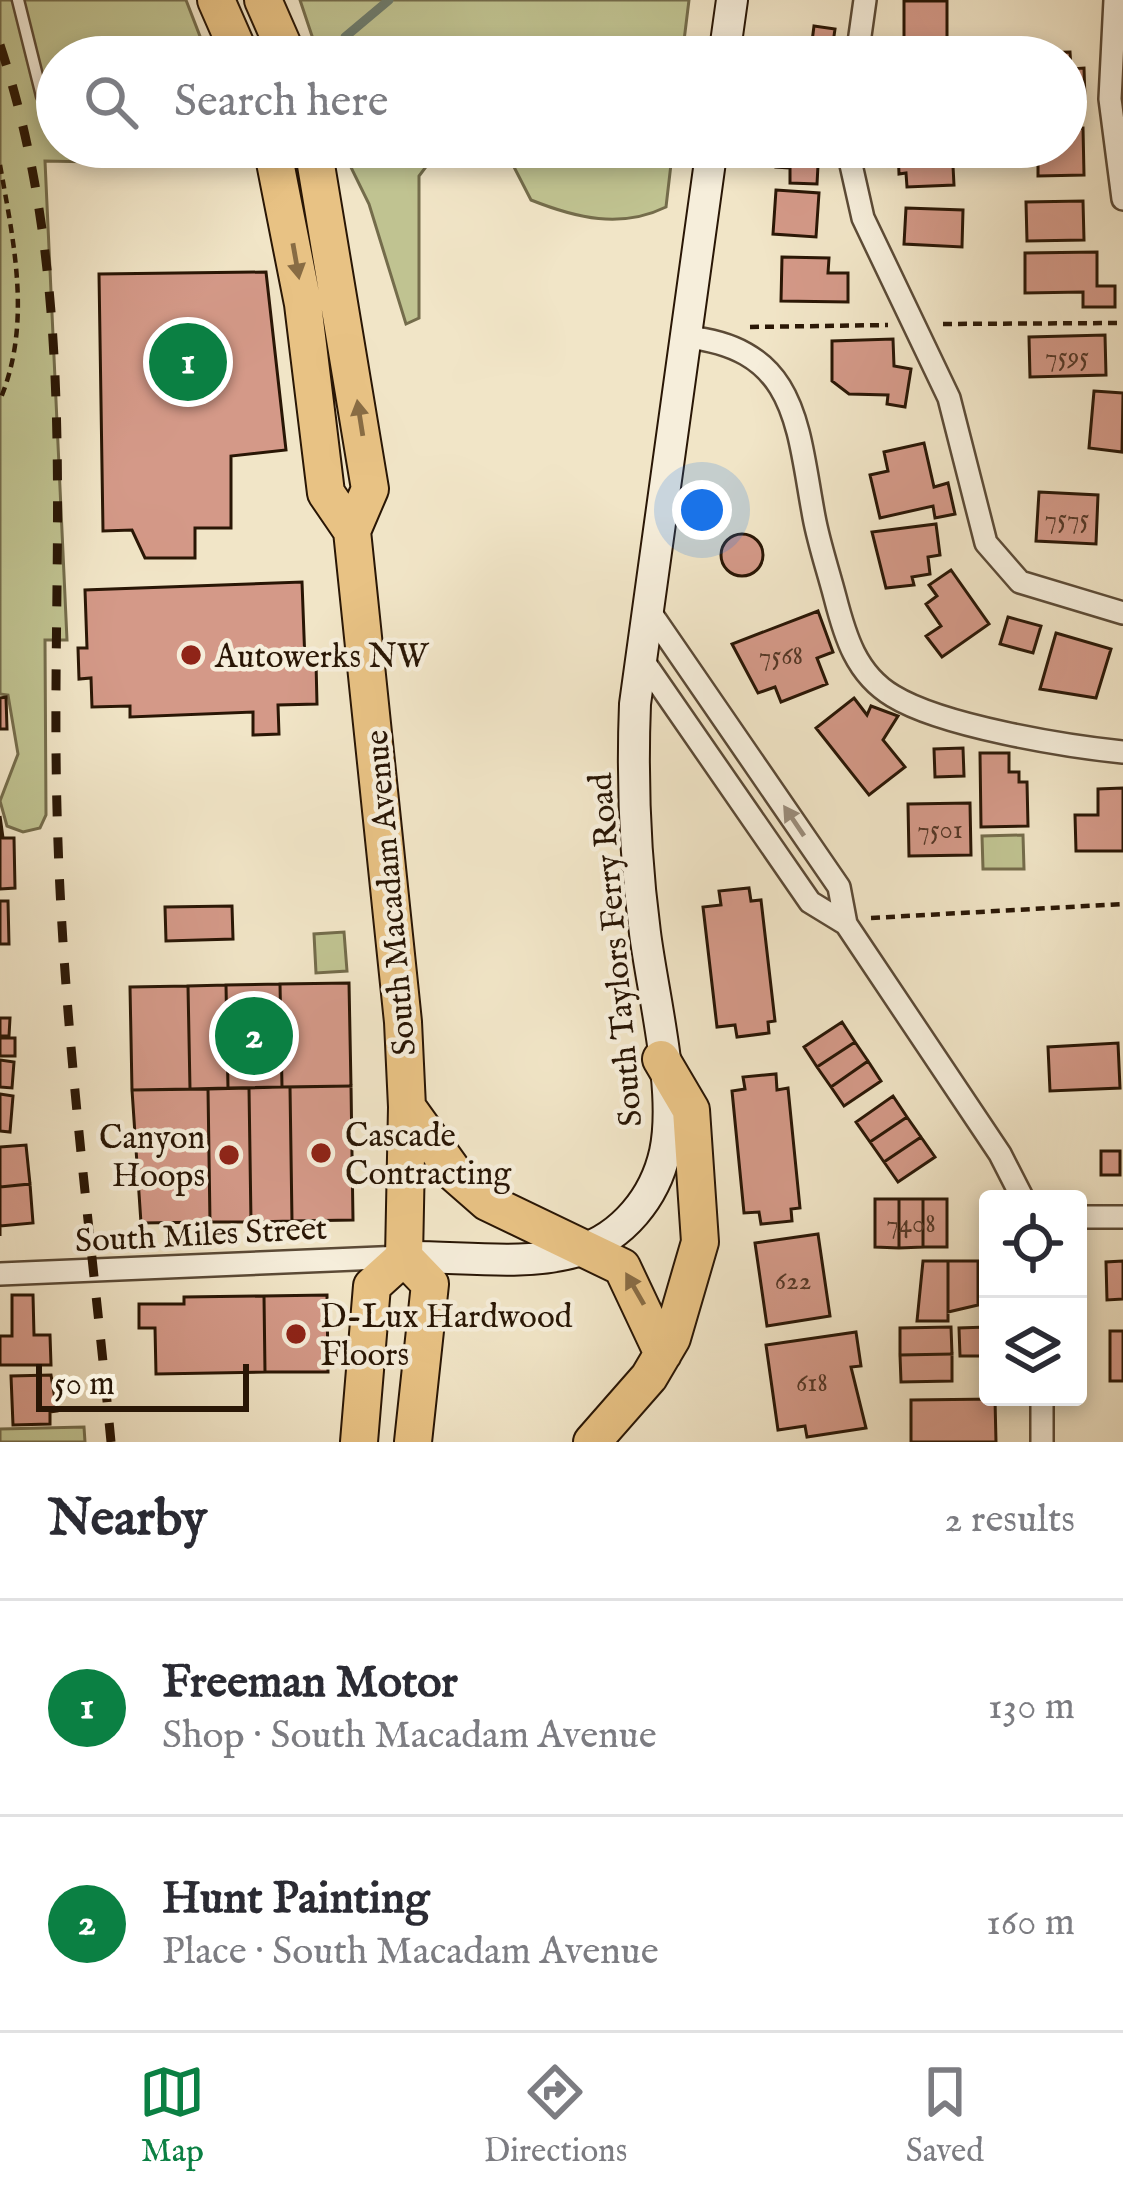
<!DOCTYPE html>
<html lang="en">
<head>
<meta charset="utf-8">
<style>
	:root { --surface:#fff; --page:#f2f2f3; --text:#2b2b33; --muted:#7c7c81; --line:#e1e1e2; --accent:#0b8043 }
	body { margin:0; font-family:"IM FELL English",serif; background:var(--page); color:var(--text) }
	.controls { position:absolute; right:36px; bottom:36px; display:grid; overflow:hidden; border-radius:12px; box-shadow:0 6px 18px #0003 }
	.controls button { width:108px; height:108px; display:grid; place-items:center; padding:0; border:0; border-bottom:3px solid var(--line); background:var(--surface); color:var(--text); font:60px sans-serif }
	.scale { position:absolute; left:36px; bottom:30px; width:213px; box-sizing:border-box; padding-left:12px; border:6px solid #291605; border-top:0; font-size:33px; line-height:42px; white-space:nowrap; color:#291605; -webkit-text-stroke:9px #f6eedb; paint-order:stroke }
	.you { position:absolute; left:702px; top:510px; width:42px; height:42px; margin:-30px; border:9px solid #fff; border-radius:50%; background:#1a73e8; box-shadow:0 0 0 18px #1a73e833 }
	.badge { display:grid; place-items:center; width:78px; height:78px; border-radius:50%; background:var(--accent); color:#fff; font-size:39px; font-weight:700 }
	.pin { position:absolute; translate:-50% -50%; border:6px solid #fff; box-shadow:0 3px 12px #0006 }
	.list { margin:0; padding:0; list-style:none }
	h2 { display:flex; justify-content:space-between; align-items:center; height:156px; margin:0; padding:0 48px; font-size:51px }
	h2 small { font-size:39px; font-weight:400; color:var(--muted) }
	.list li { display:grid; grid-template-columns:78px 1fr auto; gap:36px; align-items:center; box-sizing:border-box; height:216px; padding:0 48px; border-top:3px solid var(--line) }
	.list b { display:block; font-size:45px; white-space:nowrap }
	.list p { margin:0; font-size:39px; white-space:nowrap; color:var(--muted) }
	.list em { font-size:39px; font-style:normal; color:var(--muted) }
	.icon { flex:none; width:66px; height:66px; fill:none; stroke:currentColor; stroke-width:2; stroke-linecap:round; stroke-linejoin:round }
	.map { position:relative; flex:none; width:1123px; height:1442px; overflow:hidden }
	.search { position:absolute; background:var(--surface); box-shadow:0 6px 18px #0003; left:36px; right:36px; top:36px; height:132px; display:flex; align-items:center; gap:30px; box-sizing:border-box; padding:0 42px; border-radius:66px; color:var(--muted); font-size:45px }
	.sheet { height:588px; background:var(--surface) }
	nav { display:flex; justify-content:space-around; align-items:center; box-sizing:border-box; height:168px; border-top:3px solid var(--line); background:var(--surface); font-size:33px; color:var(--muted) }
	nav a { display:grid; justify-items:center; gap:6px }
	nav .on { color:var(--accent) }
	.map>svg:first-child { display:block }
	.green { fill:#c0c391; stroke:#746c4b; stroke-width:3 }
	.lines { fill:none; stroke-linecap:round; stroke-linejoin:round }
	.stream { stroke:#6d7b6c; stroke-width:9 }
	.building { fill:#d49988; stroke:#291605; stroke-width:3 }
	.lane-casing { stroke:#5b4a36; stroke-width:15 }
	.street-casing { stroke:#5b4a36; stroke-width:26 }
	.secondary-casing { stroke:#291605; stroke-width:34 }
	.primary-casing { stroke:#291605; stroke-width:40 }
	.path { stroke:#291605; stroke-width:4.5; stroke-dasharray:9 6; stroke-linecap:butt }
	.lane { stroke:#f6eedb; stroke-width:10 }
	.street { stroke:#f6eedb; stroke-width:21 }
	.secondary { stroke:#f6eedb; stroke-width:30 }
	.primary { stroke:#e8c284; stroke-width:36 }
	.rail { stroke:#291605; stroke-width:9; stroke-dasharray:21 21; stroke-linecap:butt }
	.oneway { fill:#886c44 }
	.oneway2 { fill:#9a8d7b }
	.poi-dot { fill:#8f2418; stroke:#f6eedb; stroke-width:4.5 }
	.labels { text-anchor:middle; stroke-width:9; stroke-linejoin:round; paint-order:stroke }
	.number-label { font-size:27px; fill:#543726 }
	.poi-label { font-size:33px; fill:#291605; stroke:#f6eedb; text-anchor:start }
	.street-label { font-size:33px; fill:#291605; stroke:#f6eedb }
</style>
</head>
<body>
<div class="map">
<svg width="1123" height="1442" viewBox="0 0 1123 1442">
	<rect width="100%" height="100%" fill="#f1e5c7"/>
	<filter id="stains"><feTurbulence type="fractalNoise" baseFrequency=".00167" numOctaves="4"/><feColorMatrix values="0 0 0 0 .2 0 0 0 0 .09 0 0 0 0 .02 0 0 0 .5 -.17"/></filter>
	<radialGradient id="worn" r=".72"><stop offset=".6" stop-color="#630" stop-opacity="0"/><stop offset="1" stop-color="#630" stop-opacity=".3"/></radialGradient>
	<!-- green -->
	<path class="green" d="M0 0H186L208 57H57V147H239L246 165 45 161 67 640H45L46 815 40 828 23 832 7 826 0 801 18 754 8 695 0 694Z
		M300 0H689L682 57H319Z
		M341 147H673L666 207C621 229 576 218 531 200L513 165 471 152 434 156 419 176V318L406 324 369 204Z
		M1023 835 1024 869H983L982 836Z
		M344 932 347 971 316 973 314 934Z
		M84 1427 85 1442H0V1429Z"/>
	<g class="lines">
		<!-- stream -->
		<path class="stream" d="M345 37 389 0"/>
	</g>
	<!-- building -->
	<path class="building" d="M904 1H947V57H904Z
		M814 26 835 29 831 57H810Z
		M1070 52 1071 69 1084 68 1085 99 1074 100V110H1066V57L1034 53Z
		M1083 128 1084 175 1038 176V147H1066V129Z
		M778 147H819L817 184 790 183V168L776 167Z
		M898 147H952L954 185 907 187 906 173 899 174Z
		M776 190 819 193 816 237 773 234Z
		M1083 201 1084 240 1027 241 1026 202Z
		M906 208 963 210 962 247 904 244Z
		M1097 252V286H1115V307H1083V292L1025 293V253Z
		M782 257 829 258 828 273H848V302L781 301Z
		M266 272 286 450 231 456V528H195V558H145L132 530 103 531 99 274Z
		M1105 335 1106 375 1030 377 1029 337Z
		M893 339 894 366 911 369 905 407 887 404 888 395 849 394 832 381V341Z
		M1094 391 1123 393 1122 452 1089 448Z
		M924 443 934 487 948 483 955 514 935 518 933 506 880 518 870 475 888 471 884 452Z
		M1039 492 1098 495 1096 544 1036 541Z
		M936 524 940 555 928 557 930 574 912 577 914 585 886 588 872 532Z
		M721 555a21 21 0 1 1 42 0a21 21 0 1 1-42 0Z
		M951 570 989 624 942 657 926 636 941 626 926 604 937 596 929 585Z
		M302 582 305 662H316L317 704 278 705 279 734 253 735V712L130 717V706L92 707 91 678 79 679 78 648H87L85 590Z
		M818 611 833 652 817 658 827 684 781 702 775 687 758 693 732 644Z
		M1008 617 1041 626 1033 653 1000 644Z
		M1056 633 1111 649 1096 698 1040 689Z
		M6 697 7 729H0V698Z
		M854 698 867 715 871 706 898 716 883 740 905 767 869 795 816 728Z
		M963 748 964 776 935 777 934 749Z
		M980 753H1009V772H1019V782H1027L1028 826 981 827Z
		M1123 788V851H1076L1075 815H1098V789Z
		M970 803 971 855 909 856 908 804Z
		M0 816 3 838H14L15 888 0 889Z
		M749 888 751 901 761 900 775 1021 768 1022 769 1033 737 1037 735 1025 717 1027 703 907 721 905 719 891Z
		M0 901H8L9 944H0Z
		M232 906 233 939 166 941 165 907Z
		M349 983 351 1086 282 1087 280 984Z
		M280 984 282 1087 228 1088 226 985Z
		M226 985 228 1088 190 1089 188 986Z
		M188 986 190 1089 132 1090 130 987Z
		M0 1018H10L9 1036H0Z
		M842 1022 855 1042 817 1067 804 1047Z
		M0 1038H15V1056H0Z
		M855 1042 868 1061 831 1087 817 1067Z
		M1118 1043 1120 1088 1050 1091 1048 1047Z
		M0 1060 14 1062 12 1088 0 1087Z
		M868 1061 881 1081 844 1106 831 1087Z
		M776 1074 777 1090 788 1088 800 1208 791 1209 792 1221 761 1224 759 1212 744 1213 732 1091 745 1089 743 1077Z
		M351 1086 353 1220 292 1221 290 1087Z
		M282 1087H290L292 1221 251 1222 249 1088Z
		M249 1088 251 1222H210L208 1089Z
		M208 1089 210 1222 141 1223 132 1090Z
		M0 1094 13 1096 10 1132 0 1131Z
		M893 1096 907 1117 870 1142 856 1122Z
		M907 1117 921 1137 884 1162 870 1142Z
		M921 1137 935 1157 898 1182 884 1162Z
		M26 1145 30 1184 0 1187V1147Z
		M1101 1151H1120V1175H1101Z
		M30 1184 33 1223 0 1226V1236V1187Z
		M875 1199H899V1248L875 1247Z
		M899 1199H923V1247L899 1248Z
		M923 1199H947V1247H923Z
		M818 1234 830 1316 767 1326 755 1243Z
		M923 1261H948V1321H917Z
		M948 1261H978V1305L948 1312Z
		M1123 1261V1299L1107 1300 1106 1262Z
		M12 1295H33L34 1335H50L51 1365H0V1336H12Z
		M327 1295 328 1372H265L264 1296Z
		M264 1296 265 1372 156 1374 155 1328H139V1304H184V1297Z
		M951 1327 952 1354 900 1355V1328Z
		M987 1327 988 1356H960L959 1328Z
		M1110 1331H1123V1381H1110Z
		M856 1332 861 1366 851 1367 866 1428 807 1437 805 1426 778 1430 766 1345Z
		M952 1354V1381L901 1382 900 1355Z
		M51 1375 57 1411 50 1412V1424L13 1425 11 1376Z
		M995 1399 996 1442H911V1400Z"/>
	<g class="lines">
		<!-- lane casing -->
		<g class="lane-casing">
			<path id="lane" d="M18 0 42 96 57 121
				M107 147H184"/>
		</g>
		<!-- street casing -->
		<g class="street-casing">
			<path id="street" d="M1115 0 1110 99 1123 199
				M857 57 865 0
				M847 147 863 218 949 398 986 543 1020 582 1123 613
				M687 337C798 349 797 426 814 517 819 544 828 570 835 597 845 636 856 674 893 696 942 726 1064 746 1123 752
				M648 609 839 887 846 924 1000 1154 1023 1199
				M642 659 810 902 846 924
				M1078 1217H1123
				M0 1274 403 1257
				M1042 1397V1442"/>
		</g>
		<!-- secondary casing -->
		<g class="secondary-casing">
			<path id="secondary" d="M724 57 732 0
				M404 1257C458 1256 526 1267 578 1251 623 1237 655 1197 665 1152 678 1091 653 996 645 933 635 857 632 780 635 704L712 147"/>
		</g>
		<!-- primary casing -->
		<g class="primary-casing">
			<path id="primary" d="M216 0 241 57
				M263 0 288 57
				M272 147 303 304 326 493 352 531
				M313 147 370 489 352 531 403 1022 407 1107 404 1257 430 1284 413 1442
				M407 1107 455 1174 487 1202 622 1267 663 1354
				M359 1442 372 1286 404 1257
				M592 1442 649 1377 672 1338 700 1242 691 1110 661 1059"/>
		</g>
		<!-- path -->
		<path class="path" d="M0 165C14 244 32 324 0 400
			M943 324 1123 323
			M750 327 888 325
			M871 918 1123 904"/>
		<!-- lane -->
		<use href="#lane" class="lane"/>
		<!-- street -->
		<use href="#street" class="street"/>
		<!-- secondary -->
		<use href="#secondary" class="secondary"/>
		<!-- primary -->
		<use href="#primary" class="primary"/>
		<!-- rail -->
		<path class="rail" d="M0 45C82 293 50 552 57 809 62 1021 91 1232 111 1442"/>
	</g>
	<!-- one-way arrows -->
	<defs><path id="oneway-solid" d="M-6-.8H1V-3.2L6.5 0L1 3.2V.8H-6Z" transform="scale(3)"/></defs>
	<g class="oneway">
		<use href="#oneway-solid" transform="translate(296 261) rotate(80)"/>
		<use href="#oneway-solid" transform="translate(360 418) rotate(-99)"/>
		<use href="#oneway-solid" transform="translate(635 1289) rotate(-120)"/>
	</g>
	<use class="oneway2" href="#oneway-solid" transform="translate(794 821) rotate(-124)"/>
	<!-- markers -->
	<g class="poi-dot">
		<circle cx="191" cy="655" r="12"/>
		<circle cx="321" cy="1153" r="12"/>
		<circle cx="229" cy="1155" r="12"/>
		<circle cx="296" cy="1334" r="12"/>
	</g>
	<g class="labels">
		<!-- number labels -->
		<g class="number-label">
			<text x="1067" y="365">7595</text>
			<text x="1067" y="527">7575</text>
			<text x="781" y="664">7568</text>
			<text x="940" y="838">7501</text>
			<text x="911" y="1232">7408</text>
			<text x="793" y="1289">622</text>
			<text x="812" y="1391">618</text>
		</g>
		<!-- poi labels -->
		<g class="poi-label">
			<text x="215" y="667">Autowerks NW</text>
			<text x="345" y="1146">Cascade<tspan x="345" dy="38">Contracting</tspan></text>
			<text x="205" y="1148" text-anchor="end">Canyon<tspan x="205" dy="38">Hoops</tspan></text>
			<text x="320" y="1327">D-Lux Hardwood<tspan x="320" dy="38">Floors</tspan></text>
		</g>
		<!-- street labels -->
		<g class="street-label">
			<text transform="translate(389 893) rotate(-95)" y="12">South Macadam Avenue</text>
			<text transform="translate(614 950) rotate(-95)" y="12">South Taylors Ferry Road</text>
			<text transform="translate(201 1233) rotate(-3)" y="12">South Miles Street</text>
		</g>
	</g>
	<rect width="100%" height="100%" filter="url(#stains)"/>
	<rect width="100%" height="100%" fill="url(#worn)"/>
</svg>
<div class="controls">
<button><svg class="icon" aria-label="locate" viewBox="0 0 24 24"><circle cx="12" cy="12" r="6"/><path d="M12 2v4M12 18v4M2 12h4M18 12h4"/></svg></button>
<button><svg class="icon" aria-label="layers" viewBox="0 0 24 24"><path d="M12 4l9 5-9 5-9-5zM3 14l9 5 9-5"/></svg></button>
</div>
<div class="scale">50 m</div>
<div class="you"></div>
<div class="pin badge" style="left:188px;top:362px">1</div>
<div class="pin badge" style="left:254px;top:1036px">2</div>
<div class="search"><svg class="icon" aria-label="search" viewBox="0 0 24 24"><circle cx="10" cy="10" r="6"/><path d="M15 15l6 6"/></svg>Search here</div>
</div>
<section class="sheet">
<h2>Nearby<small>2 results</small></h2>
<ul class="list">
<li><span class="badge">1</span><div><b>Freeman Motor</b><p>Shop · South Macadam Avenue</p></div><em>130 m</em></li>
<li><span class="badge">2</span><div><b>Hunt Painting</b><p>Place · South Macadam Avenue</p></div><em>160 m</em></li>
</ul>
</section>
<nav>
<a class="on"><svg class="icon" aria-label="map" viewBox="0 0 24 24"><path d="M3 6l6-2 6 2 6-2v14l-6 2-6-2-6 2zM9 4v14M15 6v14"/></svg>Map</a>
<a><svg class="icon" aria-label="directions" viewBox="0 0 24 24"><path d="M12 3l9 9-9 9-9-9zM9 14v-3h6M13 9l2 2-2 2"/></svg>Directions</a>
<a><svg class="icon" aria-label="saved" viewBox="0 0 24 24"><path d="M7 4h10v16l-5-4-5 4z"/></svg>Saved</a>
</nav>
</body>
</html>
